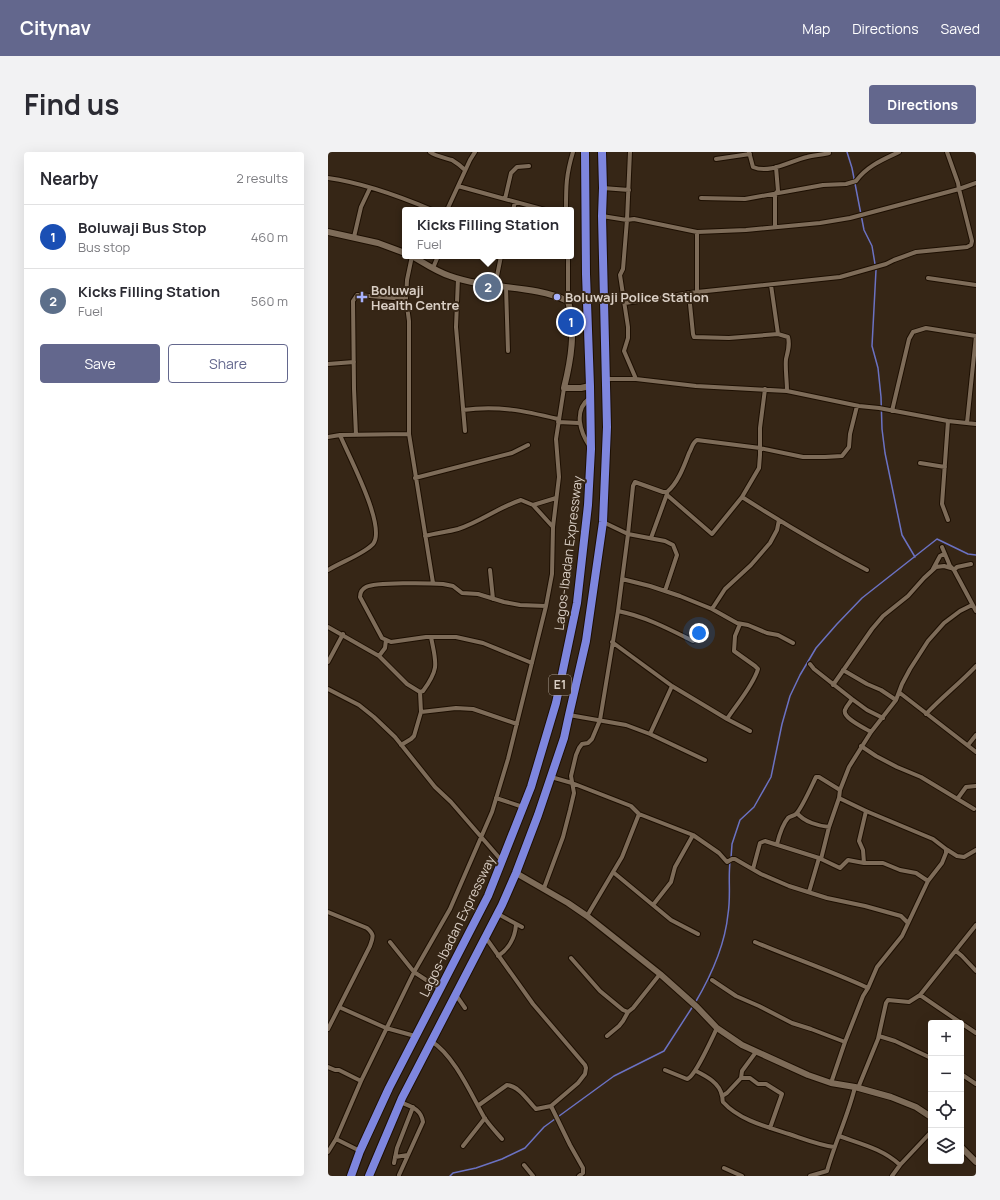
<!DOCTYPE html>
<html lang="en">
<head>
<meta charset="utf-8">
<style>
	:root { --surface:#fff; --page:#f2f2f3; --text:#2b2b33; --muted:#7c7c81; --line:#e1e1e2; --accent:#63678d }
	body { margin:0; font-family:Manrope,sans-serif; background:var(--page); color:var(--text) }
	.controls { position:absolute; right:12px; bottom:12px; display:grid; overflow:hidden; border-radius:4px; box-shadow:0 4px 16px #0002 }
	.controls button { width:36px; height:36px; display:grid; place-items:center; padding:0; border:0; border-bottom:1px solid var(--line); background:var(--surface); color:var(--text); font:20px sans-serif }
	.you { position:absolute; left:371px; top:481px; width:14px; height:14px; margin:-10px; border:3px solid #fff; border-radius:50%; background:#1a73e8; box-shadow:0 0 0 6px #1a73e833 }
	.badge { display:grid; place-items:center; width:26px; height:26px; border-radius:50%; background:var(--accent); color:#fff; font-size:13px; font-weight:700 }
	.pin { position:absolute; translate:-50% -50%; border:2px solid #fff; box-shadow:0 1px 4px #0006 }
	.popup { position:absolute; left:74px; top:55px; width:172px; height:52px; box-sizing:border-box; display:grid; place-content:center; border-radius:4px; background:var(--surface); filter:drop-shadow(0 1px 3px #0005); font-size:13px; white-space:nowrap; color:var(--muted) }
	.popup b { font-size:15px; color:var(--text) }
	.popup::after { content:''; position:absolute; left:50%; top:100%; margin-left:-8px; border:8px solid transparent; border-top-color:var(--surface) }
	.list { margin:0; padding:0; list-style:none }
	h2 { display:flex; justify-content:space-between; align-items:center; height:52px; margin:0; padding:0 16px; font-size:17px }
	h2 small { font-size:13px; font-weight:400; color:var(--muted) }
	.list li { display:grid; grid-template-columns:26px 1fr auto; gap:12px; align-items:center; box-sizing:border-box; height:64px; padding:0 16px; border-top:1px solid var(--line) }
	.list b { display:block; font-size:15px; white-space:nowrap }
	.list p { margin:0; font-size:13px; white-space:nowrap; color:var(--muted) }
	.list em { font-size:13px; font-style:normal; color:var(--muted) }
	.actions { display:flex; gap:8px; padding:12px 16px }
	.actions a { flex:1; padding:9px 0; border:1px solid var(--accent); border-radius:4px; text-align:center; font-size:14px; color:var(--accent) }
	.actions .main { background:var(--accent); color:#fff }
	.icon { flex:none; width:22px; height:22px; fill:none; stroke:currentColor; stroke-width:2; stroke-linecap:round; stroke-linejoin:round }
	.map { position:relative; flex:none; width:648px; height:1024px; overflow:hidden; border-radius:4px }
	header { display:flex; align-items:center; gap:24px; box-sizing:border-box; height:56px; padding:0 20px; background:var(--accent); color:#fff }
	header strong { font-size:19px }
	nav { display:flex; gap:22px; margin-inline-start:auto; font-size:14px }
	.intro { display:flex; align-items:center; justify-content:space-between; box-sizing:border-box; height:96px; padding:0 24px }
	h1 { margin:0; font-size:28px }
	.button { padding:10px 18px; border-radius:4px; background:var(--accent); color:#fff; font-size:14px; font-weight:700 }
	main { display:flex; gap:24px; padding:0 24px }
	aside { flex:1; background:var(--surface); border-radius:4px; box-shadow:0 4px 16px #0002 }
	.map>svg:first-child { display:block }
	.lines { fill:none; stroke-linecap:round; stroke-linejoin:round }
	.stream { stroke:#6b72c3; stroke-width:1.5 }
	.street-casing { stroke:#1d0f02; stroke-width:6 }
	.secondary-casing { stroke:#1d0f02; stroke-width:8 }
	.highway-casing { stroke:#1d0f02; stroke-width:10 }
	.street { stroke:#7e6c59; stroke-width:4 }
	.secondary { stroke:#7e6c59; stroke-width:6 }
	.highway { stroke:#7e86de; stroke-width:8 }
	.poi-dot { fill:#a7b1fc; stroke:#362616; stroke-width:1.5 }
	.labels { text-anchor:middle; stroke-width:4; stroke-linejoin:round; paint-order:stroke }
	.shield { fill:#362616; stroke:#a99c90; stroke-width:1 }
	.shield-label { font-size:12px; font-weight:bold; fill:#dacfc5 }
	.poi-label { font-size:13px; font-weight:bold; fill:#dacfc5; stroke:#362616; text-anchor:start }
	.street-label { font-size:13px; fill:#dacfc5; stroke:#362616 }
</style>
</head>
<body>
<header>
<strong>Citynav</strong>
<nav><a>Map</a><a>Directions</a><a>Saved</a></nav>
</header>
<div class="intro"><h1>Find us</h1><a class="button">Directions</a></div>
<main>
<aside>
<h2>Nearby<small>2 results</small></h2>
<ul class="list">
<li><span class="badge" style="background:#1a4fb4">1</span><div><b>Boluwaji Bus Stop</b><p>Bus stop</p></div><em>460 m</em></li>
<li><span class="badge" style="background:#5c6f8a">2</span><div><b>Kicks Filling Station</b><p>Fuel</p></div><em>560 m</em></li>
</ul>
<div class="actions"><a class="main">Save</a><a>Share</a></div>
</aside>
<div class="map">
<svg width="648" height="1024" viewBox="0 0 648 1024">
	<rect width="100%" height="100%" fill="#362616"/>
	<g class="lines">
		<!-- stream -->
		<path class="stream" d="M519 0 524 16 536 78 544 94 548 118 544 194 550 216 553 245 554 277 557 301 574 383 587 405
			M403 706 404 692 412 668 426 655 443 625 454 572 462 544 472 523 488 496 509 472 534 446 609 387 640 402 648 403
			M367 851C383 824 397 793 400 762 403 744 400 727 402 710
			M122 1024 125 1021 148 1016 174 1007 197 996 216 975 286 924 336 899 365 854"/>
		<!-- street casing -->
		<g class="street-casing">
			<path id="street" d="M102 0C107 4 117 6 124 8 129 11 133 14 137 18
				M302 0 299 68 295 117 292 123 300 175V186L296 199 308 227
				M421 0 425 15C442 22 462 9 479 5 486 3 494 3 501 1
				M388 7 422 2
				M0 26C36 31 71 44 104 58
				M130 34 217 58
				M275 36 301 38
				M373 46 417 47 495 33 518 32 528 29C539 14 554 8 571 0
				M177 47 183 21 189 15 201 14
				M119 58 142 8 147 0
				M185 58 187 50
				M238 58C238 34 238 23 245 0
				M274 64 299 68 306 67 369 80 418 78 492 71 522 66 631 37 648 31
				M447 75V42L450 39 448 15
				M26 85 33 55 42 36
				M84 104 79 128 78 147 81 169V282L105 431
				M240 104V149
				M105 116 110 104
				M130 126 128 175 137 279
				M600 126 648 133
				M443 133 450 182
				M167 134 173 104
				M178 135 180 199
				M369 140V80
				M359 141 362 152 365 182 366 185 401 186 450 182 460 185C462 193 460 199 458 207 457 217 459 228 459 239
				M297 151 369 140 512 125 558 112 566 108 588 100 639 95 643 93 644 89 631 37 630 31 619 0
				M0 212 26 210
				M278 227H308L368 234 459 239 531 254 551 256 620 269 648 272
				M135 258C170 253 197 259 230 267
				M564 259 581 187 585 180 598 176 648 184
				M230 270 251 271
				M639 271 648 184
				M28 283 26 237 25 149 29 143 78 147
				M0 285 12 283 81 282
				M262 295C252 280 245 258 262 246
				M592 311 617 315
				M87 326 184 301 200 293
				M339 343 384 382 414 345 431 316 432 303V276L437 237
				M414 345C455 371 497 396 539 418
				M205 353 228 346
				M620 368 614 352 620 269
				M275 370 300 382 337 389 345 393 349 403 337 439
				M97 384C108 381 119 380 130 377 152 370 171 355 193 348L205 353 225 375
				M323 386 339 342
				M614 395 622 414 626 418 648 459
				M605 417 612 404 616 402
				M0 418C13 410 36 402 45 392 59 375 20 303 12 283
				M162 418 165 447
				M626 418 629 415 643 412
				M294 427 322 434 352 444 384 457 409 471 420 473 439 481 450 483 465 491
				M384 457 397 437 423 413 442 391 449 378 451 368
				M290 459C316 464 341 477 365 489
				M0 475 51 504 79 532 92 540
				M284 490 344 534 399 567 422 579
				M51 504 57 496 58 488
				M0 510 15 482
				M204 511 155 491 128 485H98L63 490 54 486 32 445C32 440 34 437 38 435 47 430 102 431 115 432L125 434 134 441 150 442 176 450 192 453 218 454
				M482 512 486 517 524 547 539 558 555 566
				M515 518 539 532 553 538 568 548
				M505 533 544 477 555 464 580 444 596 426 608 415 616 414 623 416
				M0 537 31 553 46 565 67 585 107 635 123 650 174 709
				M572 541 648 600
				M524 547C522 551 518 554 517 558 514 566 537 576 543 580
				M93 560 128 556 145 557 189 572
				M598 562C614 545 632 531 648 514
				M241 563 298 573 322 582 377 608
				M399 567C408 553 425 534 430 517L427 514 406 499 407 484 412 472
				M322 582 344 534
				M73 593 83 587 86 584 93 560 92 540 95 539C112 516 108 511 103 485
				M640 593 648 583
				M533 594 548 604 569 615 593 625 646 657
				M223 625 244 631 303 654 311 662 365 683 391 701 399 710 404 707H407L433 722 461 734 499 746 537 754 573 764 580 771
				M168 646 195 655
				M511 646 538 659 605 687 618 697 629 704 636 705 648 698
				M630 646 638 635 648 634
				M469 661C476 670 491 674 501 675
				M449 692C451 684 454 673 460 666 462 664 466 664 468 662 474 656 484 633 488 625H491L512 638
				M493 707 501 675 511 646 512 638 521 615 543 580 568 548 574 532 582 517 600 489 616 471 632 459 644 453
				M536 711 535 698 531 689 538 659
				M425 717 432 691 437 689 491 706 512 716 520 708 536 711H555L572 718 588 721 600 729
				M285 720 343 768 370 782
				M216 736 235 685 242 658 246 641 243 624 248 603 251 596 254 592 260 591 264 587 272 568 290 459 300 382 305 334 307 330 335 340H339C350 331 356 314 361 301 364 296 364 291 369 288L432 296 475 305H497L514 304 521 295 522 282 529 254
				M481 740 491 706
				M325 753 343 730 347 715 365 683
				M0 760 39 776C47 783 45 785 42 794L0 877
				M170 762 194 775
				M259 764 294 705 311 662
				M62 790 86 820 112 837
				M427 790C465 806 503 819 540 836
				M628 799 634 804 648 819
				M170 804C181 797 187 785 188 773
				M243 806 272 839 295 858 300 860
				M384 828 408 844 431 854 464 871 483 877 517 890
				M128 843 137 856
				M592 843 633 871
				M11 855 58 876 87 884
				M633 871 648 881
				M279 884 291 874 295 869 300 860 305 856 332 822
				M551 884 567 889 603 906
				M103 889C126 903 143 942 156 965 161 973 168 980 174 987
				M0 915 7 918H11L33 929
				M337 918 359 927C367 925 384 886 389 876
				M368 919C378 924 392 931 394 944 395 946 394 948 395 950 411 968 439 975 461 982 476 987 491 993 506 995
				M633 922 648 932
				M413 926H422L430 932H438L454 942 442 976
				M503 931 517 890 535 844 540 836 549 815 574 784 600 729 614 711 618 701V697
				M530 936 550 887 558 851 560 848 581 850 592 843 648 773
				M394 944 399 941 413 926 414 919 428 900
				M151 953 179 933C191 934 200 949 208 957L223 954 250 931 257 922 258 916 257 913 205 852 158 786
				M223 954 242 993 255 1016V1021L251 1024
				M511 984C533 992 555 997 572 1013
				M8 987 32 999
				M135 994 157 966
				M0 1000 8 987 33 929 86 820 122 757 164 660 180 607 218 454 224 422 225 375 231 325 228 287 236 236
				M67 1005 80 1003
				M66 1011 69 996 85 955
				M196 1013 205 1024
				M396 1016 414 1024
				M71 1023 95 970C93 957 84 955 72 950
				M482 1024 499 1019C507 990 520 964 527 935
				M564 1024 572 1013 603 980"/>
		</g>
		<!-- secondary casing -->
		<g class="secondary-casing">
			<path id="secondary" d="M0 80 50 91 77 101
				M84 104C96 111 109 120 122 124 160 138 204 132 240 149 248 178 243 208 236 236H253L262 234
				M188 721 240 751 259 764 332 822 369 855 389 876 414 893 480 923 503 931 527 935 563 945 588 955 603 965
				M633 995 648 1010"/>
		</g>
		<!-- highway casing -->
		<g class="highway-casing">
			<path id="highway" d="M23 1024 32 999 61 936 160 744 203 635 228 551 249 451 260 353 263 297 262 234 258 122 257 0
				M41 1024 74 946 174 753 188 721 210 663 236 586 241 563 258 489 275 370 279 275 274 64 275 36 274 0"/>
		</g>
		<!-- street -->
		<use href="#street" class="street"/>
		<!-- secondary -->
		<use href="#secondary" class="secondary"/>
		<!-- highway -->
		<use href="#highway" class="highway"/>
	</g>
	<!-- markers -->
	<g class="poi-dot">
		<path d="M32 139h4v4h4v4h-4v4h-4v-4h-4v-4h4z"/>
		<circle cx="229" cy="145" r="4"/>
	</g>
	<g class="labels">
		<!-- shield labels -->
		<rect class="shield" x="221" y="523" width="22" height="20" rx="3"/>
		<g class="shield-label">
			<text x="232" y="537">E1</text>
		</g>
		<!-- poi labels -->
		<g class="poi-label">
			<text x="43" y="143">Boluwaji<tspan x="43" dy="15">Health Centre</tspan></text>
			<text x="237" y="150">Boluwaji Police Station</text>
		</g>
		<!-- street labels -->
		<g class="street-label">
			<text transform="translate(240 401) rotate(-83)" y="5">Lagos-Ibadan Expressway</text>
			<text transform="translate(129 774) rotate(-64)" y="5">Lagos-Ibadan Expressway</text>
		</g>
	</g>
</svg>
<div class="controls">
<button>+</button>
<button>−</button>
<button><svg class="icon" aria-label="locate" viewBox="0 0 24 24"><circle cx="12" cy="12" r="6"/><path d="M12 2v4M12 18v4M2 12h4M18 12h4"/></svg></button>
<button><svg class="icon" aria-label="layers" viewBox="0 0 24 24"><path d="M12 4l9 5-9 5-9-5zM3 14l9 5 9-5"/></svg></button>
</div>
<div class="you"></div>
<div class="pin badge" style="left:243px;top:170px;background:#1a4fb4">1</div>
<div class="pin badge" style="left:160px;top:135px;background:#5c6f8a">2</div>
<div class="popup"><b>Kicks Filling Station</b>Fuel</div>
</div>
</main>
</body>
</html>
